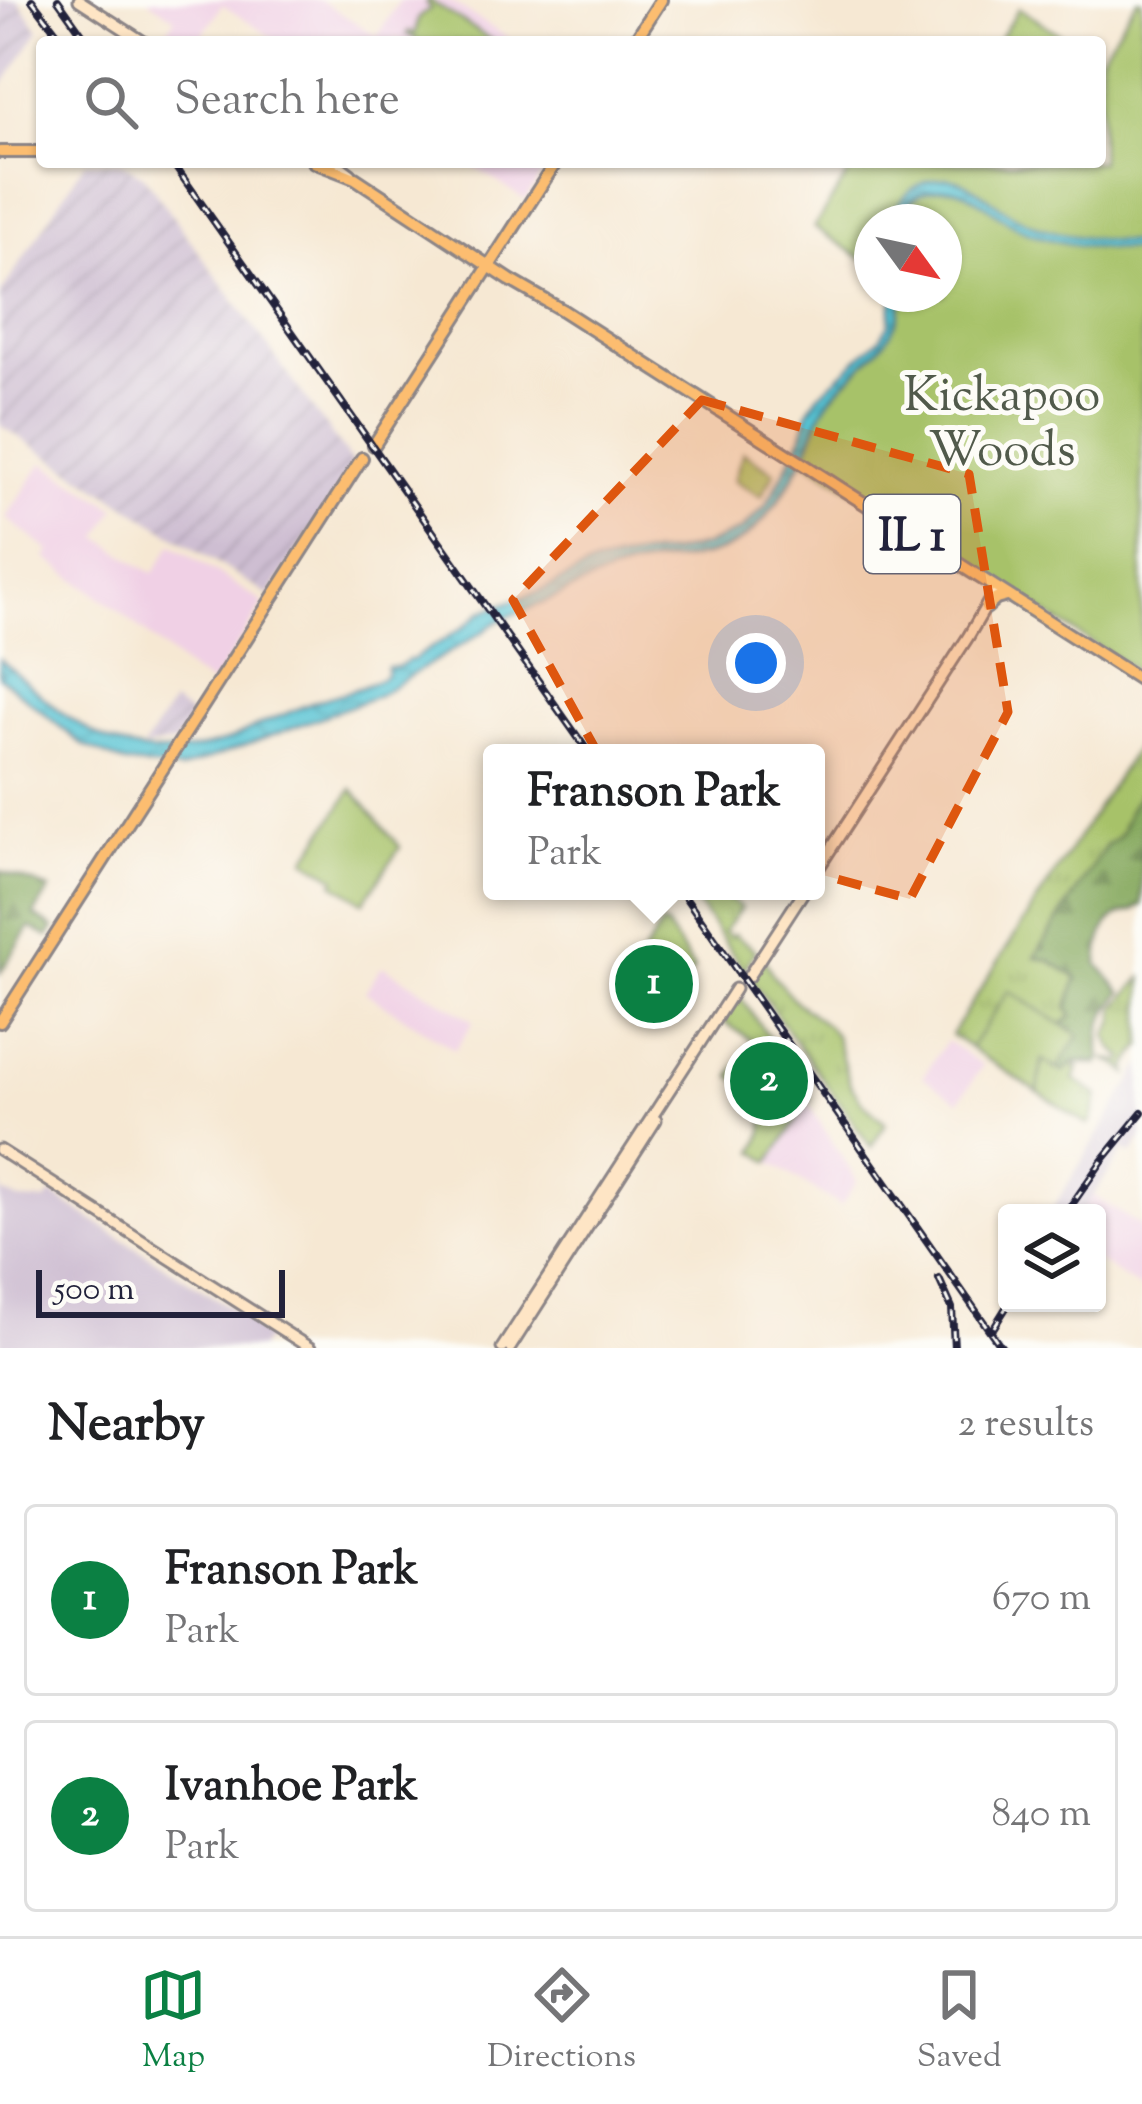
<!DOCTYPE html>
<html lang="en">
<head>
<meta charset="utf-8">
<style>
	:root { --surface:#fff; --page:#f2f2f2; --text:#202124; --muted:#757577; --line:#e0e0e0; --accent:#0b8043 }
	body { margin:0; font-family:"Sorts Mill Goudy",serif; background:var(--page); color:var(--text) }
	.controls { position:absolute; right:36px; bottom:36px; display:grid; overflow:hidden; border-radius:12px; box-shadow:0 3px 9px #0004 }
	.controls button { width:108px; height:108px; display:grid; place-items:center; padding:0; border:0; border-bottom:3px solid var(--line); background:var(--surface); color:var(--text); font:60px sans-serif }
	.compass { position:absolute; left:854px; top:204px; width:108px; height:108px; border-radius:50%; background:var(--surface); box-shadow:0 3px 9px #0004; rotate:123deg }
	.scale { position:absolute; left:36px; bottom:30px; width:249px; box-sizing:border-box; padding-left:12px; border:6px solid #22223b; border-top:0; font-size:33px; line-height:42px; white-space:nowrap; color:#22223b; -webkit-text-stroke:9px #fdfcf7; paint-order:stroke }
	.you { position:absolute; left:756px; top:663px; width:42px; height:42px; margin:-30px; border:9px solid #fff; border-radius:50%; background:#1a73e8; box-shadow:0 0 0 18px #1a73e833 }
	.badge { display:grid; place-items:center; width:78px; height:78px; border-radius:50%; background:var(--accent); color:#fff; font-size:39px; font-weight:700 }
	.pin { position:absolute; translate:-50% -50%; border:6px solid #fff; box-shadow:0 3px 12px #0006 }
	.popup { position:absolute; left:483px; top:744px; width:342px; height:156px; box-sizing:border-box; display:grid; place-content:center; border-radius:12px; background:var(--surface); filter:drop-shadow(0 3px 9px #0005); font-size:39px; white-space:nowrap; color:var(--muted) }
	.popup b { font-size:45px; color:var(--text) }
	.popup::after { content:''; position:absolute; left:50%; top:100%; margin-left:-24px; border:24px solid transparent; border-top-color:var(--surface) }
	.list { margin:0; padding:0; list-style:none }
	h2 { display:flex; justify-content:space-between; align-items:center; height:156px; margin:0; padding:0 48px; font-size:51px }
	h2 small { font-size:39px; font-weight:400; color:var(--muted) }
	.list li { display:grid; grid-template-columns:78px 1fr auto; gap:36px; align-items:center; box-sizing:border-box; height:192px; margin:0 24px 24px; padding:0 24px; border:3px solid var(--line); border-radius:12px }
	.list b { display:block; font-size:45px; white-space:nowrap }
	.list p { margin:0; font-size:39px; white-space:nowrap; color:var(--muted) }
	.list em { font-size:39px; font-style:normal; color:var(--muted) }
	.icon { flex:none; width:66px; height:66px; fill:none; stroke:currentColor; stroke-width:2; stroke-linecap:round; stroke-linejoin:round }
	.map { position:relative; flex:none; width:1142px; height:1348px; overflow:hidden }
	.search { position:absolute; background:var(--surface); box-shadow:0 3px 9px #0004; left:36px; right:36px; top:36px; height:132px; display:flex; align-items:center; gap:30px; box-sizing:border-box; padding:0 42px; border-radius:12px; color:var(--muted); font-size:45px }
	.sheet { height:588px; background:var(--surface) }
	nav { display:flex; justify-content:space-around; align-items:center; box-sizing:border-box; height:168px; border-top:3px solid var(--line); background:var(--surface); font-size:33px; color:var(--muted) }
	nav a { display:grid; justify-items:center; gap:6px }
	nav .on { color:var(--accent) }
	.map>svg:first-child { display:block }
	.built { fill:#f0d0e5 }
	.industrial { fill:url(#industrial-furrows) }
	.railway { fill:#cebed2 }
	.grass { fill:url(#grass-tufts); stroke:#647252; stroke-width:3 }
	.forest { fill:url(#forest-firs); stroke:#54654c; stroke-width:3 }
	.park { fill:#a7c269; stroke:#647252; stroke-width:3 }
	.water { fill:url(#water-waves); stroke:#3e7388; stroke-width:3 }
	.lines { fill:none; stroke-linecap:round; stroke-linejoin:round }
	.secondary-casing { stroke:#8c8587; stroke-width:15 }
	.primary-casing { stroke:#8c8587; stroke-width:16 }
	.secondary { stroke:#fee5c5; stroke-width:9 }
	.primary { stroke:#fcbd6f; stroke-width:10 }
	.rail-casing { stroke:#22223b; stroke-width:8 }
	.rail { stroke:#fdfcf7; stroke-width:3; stroke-dasharray:9; stroke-linecap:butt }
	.marked { fill:#de560e; fill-opacity:0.2; stroke:#de560e; stroke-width:9; stroke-dasharray:24 15; stroke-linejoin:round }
	.labels { text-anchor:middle; stroke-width:10; stroke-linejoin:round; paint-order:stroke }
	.shield { fill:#fdfcf7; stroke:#646373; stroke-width:3 }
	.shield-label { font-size:45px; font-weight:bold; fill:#22223b }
	.park-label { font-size:48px; fill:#515a4b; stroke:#fdfcf7 }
</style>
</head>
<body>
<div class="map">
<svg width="1142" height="1348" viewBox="0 0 1142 1348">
	<defs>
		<pattern id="industrial-furrows" width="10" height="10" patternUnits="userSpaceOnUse" patternTransform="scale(3)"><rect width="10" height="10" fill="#cebed2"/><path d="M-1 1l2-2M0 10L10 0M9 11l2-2" fill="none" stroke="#b1a3b5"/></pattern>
		<pattern id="grass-tufts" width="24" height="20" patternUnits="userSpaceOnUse" patternTransform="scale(3)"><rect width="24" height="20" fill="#a7c269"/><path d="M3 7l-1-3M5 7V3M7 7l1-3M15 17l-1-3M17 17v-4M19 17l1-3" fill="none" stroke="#8fa65c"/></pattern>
		<pattern id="forest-firs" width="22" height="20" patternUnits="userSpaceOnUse" patternTransform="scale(3)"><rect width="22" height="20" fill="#85a85d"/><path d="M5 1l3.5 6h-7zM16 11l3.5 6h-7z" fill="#6c884e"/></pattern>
		<pattern id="water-waves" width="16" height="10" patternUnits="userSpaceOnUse" patternTransform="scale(3)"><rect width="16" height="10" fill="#59c4d4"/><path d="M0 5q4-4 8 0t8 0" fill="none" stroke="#4da8b7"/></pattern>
	</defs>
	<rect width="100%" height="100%" fill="#fdfcf7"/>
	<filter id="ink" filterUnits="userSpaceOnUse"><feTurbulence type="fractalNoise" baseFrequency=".00833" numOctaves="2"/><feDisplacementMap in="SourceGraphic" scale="24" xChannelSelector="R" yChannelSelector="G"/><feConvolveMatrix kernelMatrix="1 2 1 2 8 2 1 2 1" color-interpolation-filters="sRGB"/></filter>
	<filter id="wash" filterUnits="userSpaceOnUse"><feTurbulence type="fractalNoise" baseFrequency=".004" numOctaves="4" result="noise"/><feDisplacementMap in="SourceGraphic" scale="48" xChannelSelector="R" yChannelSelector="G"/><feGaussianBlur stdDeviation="2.7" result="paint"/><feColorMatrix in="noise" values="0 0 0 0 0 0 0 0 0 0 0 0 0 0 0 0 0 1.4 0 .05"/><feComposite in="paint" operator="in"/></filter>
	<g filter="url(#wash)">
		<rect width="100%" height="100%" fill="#f6e8d3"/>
		<!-- built -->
		<path class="built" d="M147 0H320L377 36 400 0H448L513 41 402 42 396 38 394 42H279L222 5 198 42H160L175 18Z
			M467 162H550L525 200Z
			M43 462 116 508 99 537 144 568 154 573 172 544 262 602 263 605 212 684 191 672 118 610 46 558 50 551 6 518Z
			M385 967 474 1021 455 1050 365 992 380 968Z
			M946 1041 983 1065 959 1101 923 1077Z
			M808 1103 857 1181 841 1206 770 1162Z
			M1093 1195 1142 1227V1290L1097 1260V1213H1081Z"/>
		<!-- industrial -->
		<path class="industrial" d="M0 0H18L39 30 0 90Z
			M85 162H119L143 175 354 465 269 596 0 425V295Z
			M172 703 190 715V719L175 743 143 748Z"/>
		<!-- railway -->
		<path class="railway" d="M1142 1064V1138L1132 1154 1124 1150 1081 1213H1050Z
			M0 1184 3 1186 1 1192 19 1200 46 1201 51 1194 270 1333 260 1348H0Z"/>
		<!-- grass -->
		<path class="grass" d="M1142 738V790L1128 812 1127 824 1036 957 1051 961 1078 978 1068 1008 1079 1035 1065 1071 1075 1061 1097 1062 1101 1059 1098 1065 1077 1062 1075 1068 1079 1067 1074 1080 1098 1095 1092 1121 1088 1125 951 1035Z
			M688 891H718L741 908 724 931 730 937 734 934C741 941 749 943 755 951L744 970Z
			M764 959 774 977 798 1004 828 1026 836 1037 850 1084 863 1103 886 1123 871 1147 753 982V976Z
			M1142 978V1046L1128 1065V1074L1118 1064 1105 1059 1122 1061 1124 1058 1112 1047 1107 1035 1115 1021 1116 1007Z"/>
		<!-- forest -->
		<path class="forest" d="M1142 790V905C1131 916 1127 909 1116 917 1101 927 1099 948 1098 964L1122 992C1103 1017 1097 1027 1101 1059L1098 1062 1075 1061 1062 1072 1057 1069 1078 1035 1062 1024 1072 1017 1068 1008 1077 978 1051 961 1035 957 1107 844C1123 836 1122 831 1127 815 1129 807 1137 798 1142 790Z
			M0 871 50 889 34 915 54 928 48 937 30 927 0 973Z"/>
		<!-- park -->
		<path class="park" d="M429 0 494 42H420L407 34 409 31 415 34 418 18 431 8 426 4Z
			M1137 0H1142V675L802 458C810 442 813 421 824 407 851 368 900 346 902 294H944V222H872V265L814 227 856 162H1100V57Z
			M1019 8 1072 42H997Z
			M743 452 775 472 761 497 734 480Z
			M352 789 400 847 364 902 334 883 336 878 306 859Z
			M662 924 666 926 694 969 656 1027 615 999Z
			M1009 991 1079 1035 1057 1069 1042 1060 1038 1092 970 1048Z
			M739 995 811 1098 770 1162 755 1152C774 1116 763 1097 731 1076L753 1041 722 1021Z"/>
		<!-- water -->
		<path class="water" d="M948 178C976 183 990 202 1013 215 1051 237 1100 241 1142 243V250C1104 250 1066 246 1030 233 992 219 972 178 929 191 913 195 903 206 898 222H889C901 194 917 179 948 178Z
			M894 294H902C901 343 858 362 831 397 820 411 818 423 811 439 799 472 773 516 745 538 713 562 676 558 639 566 604 573 576 589 544 603 525 611 502 616 486 630L375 697 180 770 126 764 81 744 0 677V659C69 720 118 773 216 744 236 739 255 725 275 718 289 713 303 706 317 701 341 693 365 689 386 675L387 667H398L408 660H412L464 627 481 612 540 591 594 564 641 555 673 552 706 545 741 530 766 505 774 491 800 442 809 410 818 396 880 338 889 324Z"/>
	</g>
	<g filter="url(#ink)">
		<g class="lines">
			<!-- secondary casing -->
			<g class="secondary-casing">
				<path id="secondary" d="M79 0 144 42
					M335 162 351 174
					M816 872 968 637 996 589
					M748 977 804 891
					M0 1150 310 1348
					M502 1348 735 989
					M510 1348 656 1120"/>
			</g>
			<!-- primary casing -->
			<g class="primary-casing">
				<path id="primary" d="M634 42 661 0
					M0 152H42
					M314 162 355 178 510 280 562 310 1142 681
					M374 445 556 162
					M986 608 996 599 1007 596
					M0 1022 362 458"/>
			</g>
			<!-- secondary -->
			<use href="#secondary" class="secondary"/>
			<!-- primary -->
			<use href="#primary" class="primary"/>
			<!-- rail casing -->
			<g class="rail-casing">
				<path id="rail" d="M32 0 64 42
					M58 0 88 42
					M172 162 589 753
					M681 891 1002 1348
					M1066 1213 1102 1161 1142 1112
					M939 1279 952 1308 954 1348
					M994 1327 1009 1303"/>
			</g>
			<!-- rail -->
			<use href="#rail" class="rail"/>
		</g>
	</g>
	<!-- marked area -->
	<path class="marked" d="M702 400 969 474 1008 712 910 899 637 824 513 600Z"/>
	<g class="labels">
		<!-- shield labels -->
		<rect class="shield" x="864" y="495" width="96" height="78" rx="9"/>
		<g class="shield-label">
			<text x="912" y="550">IL 1</text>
		</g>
		<!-- park labels -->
		<g class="park-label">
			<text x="1002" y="410">Kickapoo<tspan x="1002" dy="55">Woods</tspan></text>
		</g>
	</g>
</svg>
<div class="controls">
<button><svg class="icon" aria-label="layers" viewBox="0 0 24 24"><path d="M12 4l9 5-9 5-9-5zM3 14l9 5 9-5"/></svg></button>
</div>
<svg class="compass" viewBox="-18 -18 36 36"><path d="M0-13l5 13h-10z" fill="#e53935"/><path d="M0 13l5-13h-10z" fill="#757577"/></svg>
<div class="scale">500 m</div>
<div class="you"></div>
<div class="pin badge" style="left:654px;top:984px">1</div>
<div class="popup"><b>Franson Park</b>Park</div>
<div class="pin badge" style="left:769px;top:1081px">2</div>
<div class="search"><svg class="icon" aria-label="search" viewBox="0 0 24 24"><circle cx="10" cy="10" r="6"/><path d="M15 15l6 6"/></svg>Search here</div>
</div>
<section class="sheet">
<h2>Nearby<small>2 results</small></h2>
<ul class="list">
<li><span class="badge">1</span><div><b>Franson Park</b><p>Park</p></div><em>670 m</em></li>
<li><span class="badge">2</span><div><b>Ivanhoe Park</b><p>Park</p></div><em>840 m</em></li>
</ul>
</section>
<nav>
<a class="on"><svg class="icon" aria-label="map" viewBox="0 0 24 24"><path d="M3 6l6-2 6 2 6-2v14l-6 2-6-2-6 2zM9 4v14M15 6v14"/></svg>Map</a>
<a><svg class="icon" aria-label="directions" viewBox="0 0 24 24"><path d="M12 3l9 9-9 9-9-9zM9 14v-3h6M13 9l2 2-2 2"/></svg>Directions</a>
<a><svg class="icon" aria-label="saved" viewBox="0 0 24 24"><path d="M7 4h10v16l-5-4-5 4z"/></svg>Saved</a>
</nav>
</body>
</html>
